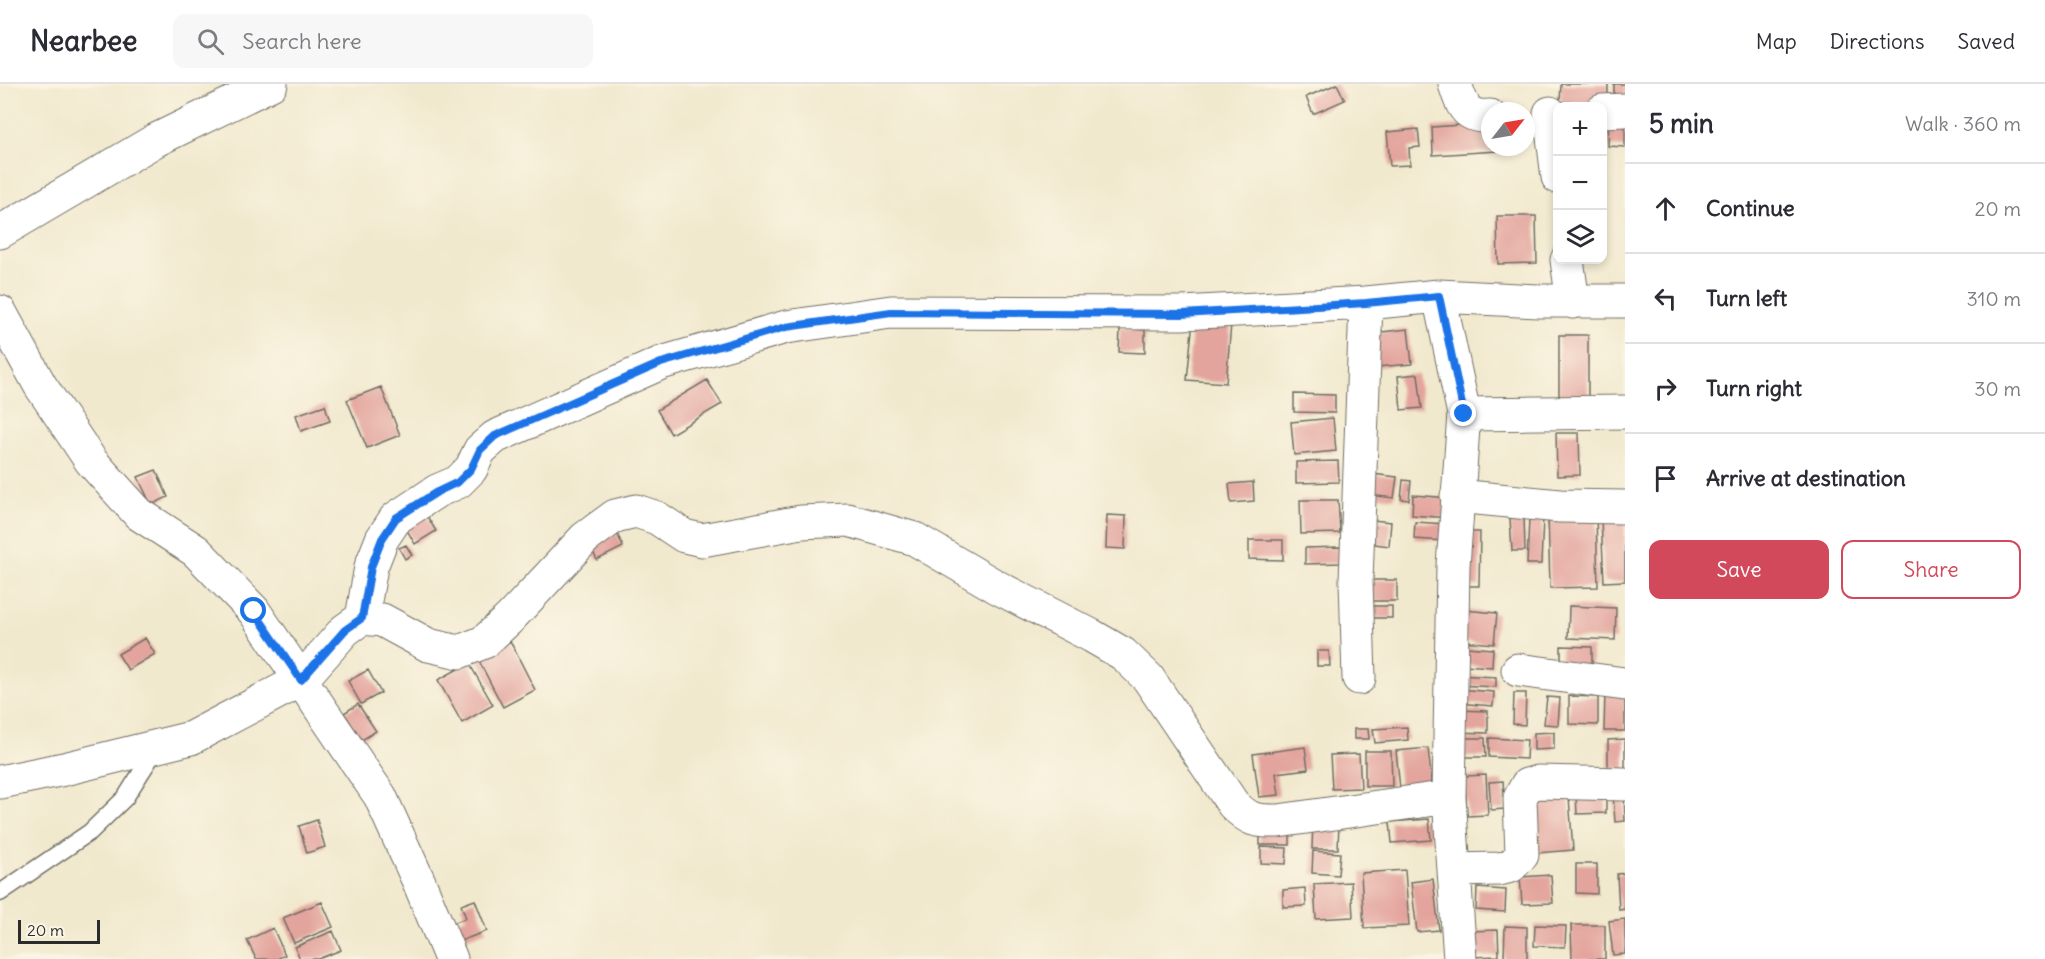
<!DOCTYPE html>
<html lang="en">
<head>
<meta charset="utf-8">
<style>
	:root { --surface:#fff; --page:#f7f7f7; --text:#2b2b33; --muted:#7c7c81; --line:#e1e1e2; --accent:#d1495b }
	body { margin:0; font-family:Delius,sans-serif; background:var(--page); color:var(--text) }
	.controls { position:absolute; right:18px; top:18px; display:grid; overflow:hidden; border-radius:12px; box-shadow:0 3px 9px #0003 }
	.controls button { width:54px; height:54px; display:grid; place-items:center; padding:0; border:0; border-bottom:2px solid var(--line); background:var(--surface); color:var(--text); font:30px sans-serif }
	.compass { position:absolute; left:1481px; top:18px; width:54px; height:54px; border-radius:50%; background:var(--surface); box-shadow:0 3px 9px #0003; rotate:59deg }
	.scale { position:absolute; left:18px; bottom:15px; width:82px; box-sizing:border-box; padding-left:6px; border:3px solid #2b2b2b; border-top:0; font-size:16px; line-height:21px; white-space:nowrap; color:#2b2b2b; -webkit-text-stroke:4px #fcf5e5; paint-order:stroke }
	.stop { position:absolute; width:18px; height:18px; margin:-14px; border:4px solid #1a73e8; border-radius:50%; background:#fff }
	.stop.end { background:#1a73e8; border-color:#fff; box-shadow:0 2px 6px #0008 }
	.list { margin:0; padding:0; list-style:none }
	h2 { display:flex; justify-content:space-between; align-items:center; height:78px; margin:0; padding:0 24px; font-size:26px }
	h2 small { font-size:20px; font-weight:400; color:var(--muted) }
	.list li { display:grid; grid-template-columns:39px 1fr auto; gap:18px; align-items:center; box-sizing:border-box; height:90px; padding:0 24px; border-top:2px solid var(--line) }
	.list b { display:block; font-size:22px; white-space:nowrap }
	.list em { font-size:20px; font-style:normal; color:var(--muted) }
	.actions { display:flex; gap:12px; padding:18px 24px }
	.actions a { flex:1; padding:14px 0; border:2px solid var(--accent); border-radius:12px; text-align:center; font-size:21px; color:var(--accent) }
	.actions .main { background:var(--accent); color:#fff }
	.icon { flex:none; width:33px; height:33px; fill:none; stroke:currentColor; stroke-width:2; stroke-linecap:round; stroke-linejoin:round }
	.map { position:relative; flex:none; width:1625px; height:875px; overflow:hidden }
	header { display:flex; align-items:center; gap:36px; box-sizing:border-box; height:84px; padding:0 30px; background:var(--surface); border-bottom:2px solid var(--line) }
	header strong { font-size:28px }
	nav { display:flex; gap:33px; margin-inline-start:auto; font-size:21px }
	.search { width:420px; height:54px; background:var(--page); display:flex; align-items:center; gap:15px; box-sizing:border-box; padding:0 21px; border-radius:12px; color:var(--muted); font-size:22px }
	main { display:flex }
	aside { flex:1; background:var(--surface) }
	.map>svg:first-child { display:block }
	.building { fill:#e3a49d }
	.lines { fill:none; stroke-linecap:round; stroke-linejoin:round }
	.service-casing { stroke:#706e64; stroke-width:19 }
	.minor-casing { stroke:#706e64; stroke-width:35 }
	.service { stroke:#fff; stroke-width:16 }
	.minor { stroke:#fff; stroke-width:33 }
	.route { stroke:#1a73e8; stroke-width:8 }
</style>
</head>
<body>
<header>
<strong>Nearbee</strong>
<div class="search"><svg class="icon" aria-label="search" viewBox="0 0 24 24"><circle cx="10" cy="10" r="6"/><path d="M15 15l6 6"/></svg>Search here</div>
<nav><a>Map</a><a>Directions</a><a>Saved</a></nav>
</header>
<main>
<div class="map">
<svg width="1625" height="875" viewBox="0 0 1625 875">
	<rect width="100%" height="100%" fill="#fcf5e5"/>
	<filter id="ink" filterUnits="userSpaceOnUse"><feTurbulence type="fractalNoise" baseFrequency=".0167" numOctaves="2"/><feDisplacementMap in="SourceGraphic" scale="12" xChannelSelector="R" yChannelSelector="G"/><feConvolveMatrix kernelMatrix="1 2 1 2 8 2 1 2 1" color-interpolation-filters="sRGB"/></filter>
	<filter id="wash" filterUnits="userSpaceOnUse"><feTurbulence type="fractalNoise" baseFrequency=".008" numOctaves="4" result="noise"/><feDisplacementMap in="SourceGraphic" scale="24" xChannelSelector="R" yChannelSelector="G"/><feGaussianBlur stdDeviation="1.35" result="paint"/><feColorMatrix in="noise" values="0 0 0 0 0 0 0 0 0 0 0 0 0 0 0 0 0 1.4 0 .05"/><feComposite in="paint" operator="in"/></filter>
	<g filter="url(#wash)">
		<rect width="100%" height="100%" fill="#f1e9ce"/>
		<g id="blocks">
			<!-- building -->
			<path class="building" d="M1337 0 1345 16 1313 30 1306 13Z
				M1561 0H1608V19L1560 18Z
				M1614 0H1625V16L1614 17Z
				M1609 32 1625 33V63L1608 62Z
				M1490 39V63H1498V67L1433 71 1432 43Z
				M1418 45 1420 63 1409 64 1410 81 1390 82 1387 48Z
				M1497 132H1536L1537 179 1498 180Z
				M1193 236 1231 240 1226 299 1187 296Z
				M1120 244 1145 246V269L1119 268Z
				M1408 245 1412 280 1376 283 1373 249Z
				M1559 251H1588V319H1559Z
				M1418 290 1422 324 1401 326 1398 292Z
				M707 296 722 320 671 350 657 326Z
				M381 303 400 351 367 364 347 316Z
				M1294 310 1335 311V329L1294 328Z
				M325 321 330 337 301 347 296 331Z
				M1333 334 1336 367 1294 371 1291 338Z
				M1556 349H1579L1580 391 1557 392Z
				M1338 377 1339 398 1296 399V378Z
				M156 386 168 413 151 421 138 393Z
				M1363 389 1397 393 1394 414 1361 410Z
				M1403 396 1411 397 1409 416 1401 415Z
				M1253 398 1254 417 1231 419 1229 400Z
				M1413 411 1450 414 1448 434 1412 431Z
				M1300 416H1338L1340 449 1301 450Z
				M424 427 436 447 415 460 403 439Z
				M1596 430 1598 503 1550 504 1548 431Z
				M1107 431 1126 432 1125 465 1106 464Z
				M1524 433 1525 467H1512L1510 434Z
				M1529 434H1543L1541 480H1527Z
				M1625 434V497L1604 498 1601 435Z
				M1363 435 1391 438 1389 462 1360 458Z
				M1415 438 1446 440 1444 457 1414 455Z
				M1462 448H1480L1479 502H1462Z
				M617 449 623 463 597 476 590 462Z
				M1249 456H1283V476L1249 475Z
				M406 461 412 471 405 475 399 464Z
				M1341 463 1342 479 1305 480V464Z
				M1366 496H1397V517H1366Z
				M1366 522H1392V534H1367Z
				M1569 522 1616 524 1615 556 1568 554Z
				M1464 526 1497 529 1494 560 1462 557Z
				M145 554 155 570 128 586 118 570Z
				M510 557 535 606 503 623 477 573Z
				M1561 562 1592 563V587H1561Z
				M1465 563 1493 565 1492 583 1464 581Z
				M1317 567H1329L1330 582H1317Z
				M469 579 493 621 462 639 438 596Z
				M368 586 381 609 361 620 348 597Z
				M1457 591 1496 593V603L1456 601Z
				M1458 605 1494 608 1493 622 1457 619Z
				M1605 608H1625V647H1604Z
				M1514 609H1526L1525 641 1513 640Z
				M1569 612 1598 613V641L1569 640Z
				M1547 613 1560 614 1558 641 1544 640Z
				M358 620 376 647 362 656 344 629Z
				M1455 626 1488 627V649L1454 648Z
				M1407 643 1408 656 1375 659 1373 645Z
				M1354 645H1368L1369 655H1354Z
				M1554 648V665L1534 666V649Z
				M1459 654H1485L1486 673H1459Z
				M1489 654 1527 656 1526 675 1489 673Z
				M1625 655V685H1608V656Z
				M1305 663 1308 685 1276 689 1279 711 1259 713 1253 670Z
				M1428 664 1432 700 1400 704 1396 667Z
				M1365 667H1391L1392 702H1365Z
				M1359 670 1361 704 1332 705 1330 671Z
				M1486 691 1488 731 1467 732 1465 692Z
				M1503 697 1505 725 1491 726 1489 698Z
				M1606 709V729L1577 730 1576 711Z
				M1624 709 1625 737 1615 738 1613 710Z
				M1569 713 1573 766 1537 769 1533 715Z
				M1429 735 1431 756 1392 759 1390 738Z
				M317 736 325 763 307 769 299 742Z
				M1313 738H1339L1338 765H1312Z
				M1260 747 1290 748V761H1260Z
				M1261 763 1287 764 1286 780 1261 779Z
				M1313 767 1340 769 1338 791 1312 789Z
				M1576 780H1597V810L1576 809Z
				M1405 786 1409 842 1364 844 1361 789Z
				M1625 789V825L1619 826 1617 790Z
				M1551 791 1553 819 1522 820 1520 793Z
				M1433 795 1439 846 1417 848 1411 798Z
				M1351 798 1353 833 1316 835 1314 800Z
				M1305 804 1306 822 1283 823V806Z
				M1477 804 1506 806 1505 828 1476 826Z
				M475 816 487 847 460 857 453 839 466 834 461 821Z
				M322 818 333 843 294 859 283 834Z
				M1625 835V870L1613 871 1609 837Z
				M1535 841 1566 842 1565 863 1534 862Z
				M1571 841H1605V875H1572Z
				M1505 842 1527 843V875H1504Z
				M273 844 285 871 277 875H256L247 856Z
				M1498 846 1499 872 1469 873V847Z
				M333 847 341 866 318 875H300L295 863Z"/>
		</g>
	</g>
	<g filter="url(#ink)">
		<use href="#blocks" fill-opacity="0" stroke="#706e64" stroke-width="1.5"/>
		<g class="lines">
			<!-- service casing -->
			<g class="service-casing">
				<path id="service" d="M0 809 90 748 125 714 156 665"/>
			</g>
			<!-- minor casing -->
			<g class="minor-casing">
				<path id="minor" d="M1455 0C1462 21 1465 34 1490 32
					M1602 27 1625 26
					M1550 29 1558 93
					M0 148 156 56 271 0
					M1567 176 1573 218
					M1625 217H1539L1439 212 1464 330 1625 328
					M0 228 40 301 91 377 139 430 196 467 254 527 380 712 419 798 451 875
					M1457 412 1560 422 1625 423
					M362 534 371 483 382 455 396 434 437 407 458 398 471 385 480 366 495 353 661 279 786 243 891 228 1182 229 1366 219
					M1518 586 1625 600
					M1359 594 1356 497 1366 219 1439 212
					M0 698 64 685 191 654 301 596 345 546 362 534 382 536 428 561 459 568 484 558 509 535 585 454 615 432 636 427 657 434 684 452 702 456 801 438 848 436 915 455 997 503 1092 552 1123 570 1148 594 1233 720C1250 737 1255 737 1278 737L1449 713
					M1455 786 1499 785 1511 782 1522 771 1520 714 1527 701 1538 698 1625 700
					M1460 875 1449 713 1453 482 1464 330"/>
			</g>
			<!-- service -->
			<use href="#service" class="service"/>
			<!-- minor -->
			<use href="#minor" class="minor"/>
		</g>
	</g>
	<g class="lines" filter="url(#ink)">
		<!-- route -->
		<path class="route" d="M254 527 301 596 345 546 362 534 371 483 382 455 396 434 437 408 458 398 471 385 480 366 495 352 661 279 786 243 891 228 1182 230 1366 219 1439 212 1464 330"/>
	</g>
</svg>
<div class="controls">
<button>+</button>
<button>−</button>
<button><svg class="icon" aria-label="layers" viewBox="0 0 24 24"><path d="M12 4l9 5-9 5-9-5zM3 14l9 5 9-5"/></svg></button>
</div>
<svg class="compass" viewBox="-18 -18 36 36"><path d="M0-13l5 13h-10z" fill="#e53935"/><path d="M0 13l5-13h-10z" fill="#7c7c81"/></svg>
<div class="scale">20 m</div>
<div class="stop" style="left:254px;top:527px"></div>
<div class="stop end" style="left:1464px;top:330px"></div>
</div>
<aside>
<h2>5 min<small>Walk · 360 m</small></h2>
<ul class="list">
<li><svg class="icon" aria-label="ahead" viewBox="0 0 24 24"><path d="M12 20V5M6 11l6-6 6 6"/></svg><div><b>Continue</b></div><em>20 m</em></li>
<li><svg class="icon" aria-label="left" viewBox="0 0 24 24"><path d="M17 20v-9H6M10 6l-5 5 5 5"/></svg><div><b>Turn left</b></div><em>310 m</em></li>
<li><svg class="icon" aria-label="right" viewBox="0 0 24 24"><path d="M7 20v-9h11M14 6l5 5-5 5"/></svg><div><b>Turn right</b></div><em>30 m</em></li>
<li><svg class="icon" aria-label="arrive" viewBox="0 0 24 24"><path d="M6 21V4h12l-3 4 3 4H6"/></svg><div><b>Arrive at destination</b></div></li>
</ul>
<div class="actions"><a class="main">Save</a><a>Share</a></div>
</aside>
</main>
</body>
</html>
